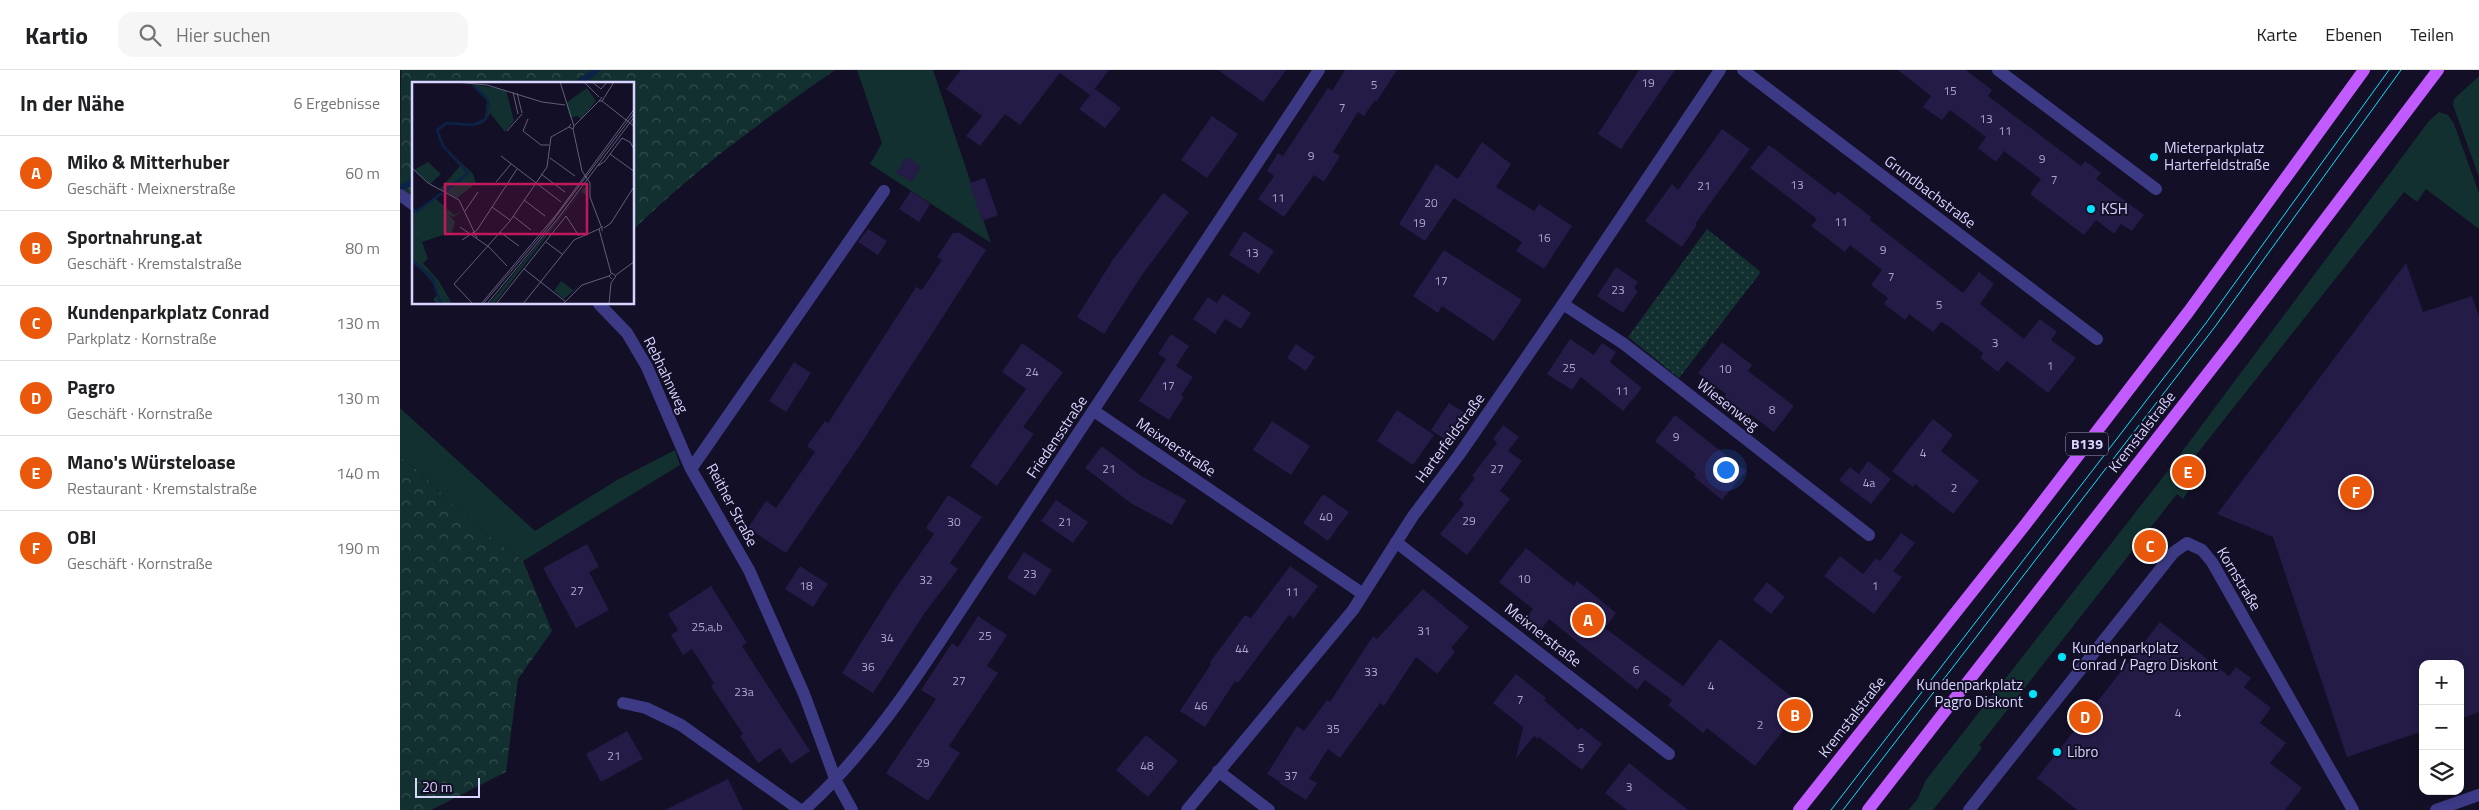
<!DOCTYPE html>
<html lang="de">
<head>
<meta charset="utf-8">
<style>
	:root { --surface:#fff; --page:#f6f6f6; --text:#202124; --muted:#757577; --line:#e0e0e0; --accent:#ea580c }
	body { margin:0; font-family:"Titillium Web",sans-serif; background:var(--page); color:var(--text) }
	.controls { position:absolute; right:15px; bottom:15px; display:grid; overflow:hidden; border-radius:10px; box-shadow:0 2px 8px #0003 }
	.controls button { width:45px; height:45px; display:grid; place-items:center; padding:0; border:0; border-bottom:1px solid var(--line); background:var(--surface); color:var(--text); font:25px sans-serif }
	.scale { position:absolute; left:15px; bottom:12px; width:65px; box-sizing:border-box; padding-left:5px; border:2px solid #d9d4ff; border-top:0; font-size:14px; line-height:18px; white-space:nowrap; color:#d9d4ff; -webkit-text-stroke:4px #130f26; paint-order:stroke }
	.you { position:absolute; left:1325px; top:399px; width:18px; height:18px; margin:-12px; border:4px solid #fff; border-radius:50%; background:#1a73e8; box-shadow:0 0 0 8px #1a73e833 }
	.badge { display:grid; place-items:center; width:32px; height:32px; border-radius:50%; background:var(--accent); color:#fff; font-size:16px; font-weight:700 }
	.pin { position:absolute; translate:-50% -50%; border:2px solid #fff; box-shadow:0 1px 5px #0006 }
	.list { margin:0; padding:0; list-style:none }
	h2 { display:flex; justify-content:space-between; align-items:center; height:65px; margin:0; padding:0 20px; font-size:21px }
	h2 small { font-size:16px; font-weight:400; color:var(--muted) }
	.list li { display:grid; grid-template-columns:32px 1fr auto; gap:15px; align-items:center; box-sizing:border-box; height:75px; padding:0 20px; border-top:1px solid var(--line) }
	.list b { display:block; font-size:19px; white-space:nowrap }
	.list p { margin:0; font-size:16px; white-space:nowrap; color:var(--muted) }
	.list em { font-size:16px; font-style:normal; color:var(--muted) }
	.icon { flex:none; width:28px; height:28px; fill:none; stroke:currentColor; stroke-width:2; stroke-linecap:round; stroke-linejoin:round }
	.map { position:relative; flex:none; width:2079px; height:740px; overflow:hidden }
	header { display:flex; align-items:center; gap:30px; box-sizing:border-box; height:70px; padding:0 25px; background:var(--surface); border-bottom:1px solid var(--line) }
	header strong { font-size:24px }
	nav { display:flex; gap:28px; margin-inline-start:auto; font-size:18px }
	.search { width:350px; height:45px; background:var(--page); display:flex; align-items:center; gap:12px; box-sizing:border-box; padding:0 18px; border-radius:15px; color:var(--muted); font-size:19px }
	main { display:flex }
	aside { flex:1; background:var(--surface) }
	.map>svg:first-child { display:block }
	.green { fill:#12302f }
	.forest { fill:url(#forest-crowns) }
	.garden { fill:url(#garden-dots) }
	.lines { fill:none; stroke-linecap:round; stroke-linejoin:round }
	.stream { stroke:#0c2248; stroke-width:6 }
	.building { fill:#241b47 }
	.minor { stroke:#3d3a85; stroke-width:12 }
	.primary { stroke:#c25bff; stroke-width:12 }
	.tram { stroke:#00e5ff; stroke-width:1 }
	.poi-dot { fill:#00e5ff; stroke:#130f26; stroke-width:2 }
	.labels { text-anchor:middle; stroke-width:4; stroke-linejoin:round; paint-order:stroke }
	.number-label { font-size:12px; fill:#aca6d1 }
	.shield { fill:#130f26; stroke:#9e99be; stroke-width:1 }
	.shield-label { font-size:14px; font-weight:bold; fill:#d9d4ff }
	.poi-label { font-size:15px; fill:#d9d4ff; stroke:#130f26; text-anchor:start }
	.street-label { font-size:15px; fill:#d9d4ff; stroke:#130f26 }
	.inset-river { fill:none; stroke:#0c2248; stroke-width:2.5 }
	.inset-road { fill:none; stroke:#625e7d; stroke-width:1 }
	.view { fill:#c2185b; fill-opacity:0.15; stroke:#c2185b; stroke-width:2.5 }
	.inset-edge { fill:none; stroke:#d9d4ff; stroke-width:2.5 }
</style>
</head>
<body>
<header>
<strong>Kartio</strong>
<div class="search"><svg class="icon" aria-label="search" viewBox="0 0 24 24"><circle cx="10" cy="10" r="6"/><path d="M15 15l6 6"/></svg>Hier suchen</div>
<nav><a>Karte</a><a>Ebenen</a><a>Teilen</a></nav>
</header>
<main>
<aside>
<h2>In der Nähe<small>6 Ergebnisse</small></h2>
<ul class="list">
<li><span class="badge">A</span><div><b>Miko &amp; Mitterhuber</b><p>Geschäft · Meixnerstraße</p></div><em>60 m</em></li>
<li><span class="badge">B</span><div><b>Sportnahrung.at</b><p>Geschäft · Kremstalstraße</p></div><em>80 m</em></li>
<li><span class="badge">C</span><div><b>Kundenparkplatz Conrad</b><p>Parkplatz · Kornstraße</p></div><em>130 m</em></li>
<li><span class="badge">D</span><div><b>Pagro</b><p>Geschäft · Kornstraße</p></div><em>130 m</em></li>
<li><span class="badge">E</span><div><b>Mano's Würsteloase</b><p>Restaurant · Kremstalstraße</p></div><em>140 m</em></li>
<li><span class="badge">F</span><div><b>OBI</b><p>Geschäft · Kornstraße</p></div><em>190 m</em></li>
</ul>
</aside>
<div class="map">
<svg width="2079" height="740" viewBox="0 0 2079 740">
	<defs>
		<pattern id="forest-crowns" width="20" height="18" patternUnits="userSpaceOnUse" patternTransform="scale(1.25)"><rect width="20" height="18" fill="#12302f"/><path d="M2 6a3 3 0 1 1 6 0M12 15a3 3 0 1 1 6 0" fill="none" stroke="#344d4e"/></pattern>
		<pattern id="garden-dots" width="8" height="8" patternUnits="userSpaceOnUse" patternTransform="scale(1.25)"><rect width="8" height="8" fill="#12302f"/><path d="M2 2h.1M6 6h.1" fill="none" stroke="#344d4e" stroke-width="1.8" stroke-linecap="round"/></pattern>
	</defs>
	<rect width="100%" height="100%" fill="#130f26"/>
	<!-- green -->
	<path class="green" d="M457 0H533L591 173 470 94 482 73Z
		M2079 6V107L2053 35 2054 29Z
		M2039 42 2048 45 2054 54 2079 123V159L2026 119 2017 132 2004 122 1781 404 1793 414 1783 429 1777 424 1583 671 1579 675 1582 678 1533 740H1508L1517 730 1526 710 1760 411 2029 51Z
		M0 338 135 461 217 410 275 380 280 395 123 491 78 458 17 400 0 387Z"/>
	<!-- forest -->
	<path class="forest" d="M1 0H435C365 49 295 99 234 159V14H14V129L0 118Z
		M0 387 17 400 78 458 123 491 152 561 118 609 106 702 31 740H0Z"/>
	<!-- garden -->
	<path class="garden" d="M1307 159 1361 202 1279 308 1228 267Z"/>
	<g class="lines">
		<!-- stream -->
		<path class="stream" d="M177 14 197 0
			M0 118 14 111"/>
	</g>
	<!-- building -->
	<path class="building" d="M561 0H709L690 25 660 3 620 55 605 44 580 76 566 66 582 46 546 19Z
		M818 0H886L863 32Z
		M945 0H997L977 31 975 30 964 46 958 42 933 82 940 86 924 112 914 105 884 147 858 129 874 106 867 101 878 83 883 86 928 18 932 21Z
		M1239 0H1275L1221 79 1198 64Z
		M1498 0H1566L1592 20 1588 26 1681 96 1685 91 1692 96 1701 103 1696 109 1744 145 1732 161 1721 154 1714 164 1696 150 1684 165 1630 124 1641 109 1604 81 1596 92 1578 78 1586 67 1550 40 1542 50 1523 37 1531 26Z
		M695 19 721 38 705 58 679 39Z
		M812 46 838 64 807 108 781 90Z
		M1322 59 1350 79 1295 154 1297 155 1282 177 1245 151 1272 114 1278 120Z
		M1082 72 1111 94 1096 117 1134 141 1139 134 1172 156 1144 199 1116 181 1122 172 1054 128 1025 171 999 154 1036 94 1058 109Z
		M1369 75 1435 125 1438 121 1471 147 1470 150 1563 223 1579 202 1594 214 1580 234 1624 269 1640 249 1657 262 1651 270 1676 288 1648 323 1607 291 1598 302 1580 288 1583 283 1547 255 1541 252 1533 262 1509 244 1505 250 1484 234 1488 228 1471 215 1482 200 1450 175 1445 182 1411 156 1417 149 1350 98Z
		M506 87 521 96 512 112 496 103Z
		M585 108 598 145 582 151 569 113Z
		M511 121 530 134 519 152 499 139Z
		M763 123 789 142 742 205 704 264 677 247 712 191Z
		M468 159 487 171 478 185 458 172Z
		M844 161 874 181 859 204 829 185Z
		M553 163H560L586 180 460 375 386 483 348 458 366 431 376 438 415 382 407 376 425 351 428 353 516 217 522 220 542 190 537 187Z
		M1044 180 1122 230 1094 271 1042 236 1038 243 1013 226Z
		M2006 193 2023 242 2072 226 2079 247V642L2060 649V594H2023V661L1947 687 1873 467 1817 444Z
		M1216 197 1238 212 1234 218 1238 221 1223 243 1197 226Z
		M823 224 851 243 841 259 825 249 815 264 793 249 808 227 817 233Z
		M771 264 789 276 776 296 793 307 781 325 784 327 769 350 739 331 766 289 758 284Z
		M1170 269 1194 285 1202 273 1216 282 1210 292 1242 318 1223 341 1181 307 1172 320 1147 304Z
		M1322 272 1352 295 1348 301 1394 336 1374 362 1350 344 1348 347 1323 328 1326 324 1298 303Z
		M622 273 663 302 623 357 634 364 597 416 570 396 626 319 602 302Z
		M896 274 915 287 906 301 887 288Z
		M394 292 411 303 386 342 369 331Z
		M1049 333 1064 342 1046 370 1031 360Z
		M997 340 1034 365 1013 395 977 371Z
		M1275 345 1346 401 1322 430 1294 407 1296 404 1255 371Z
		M1533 349 1553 365 1541 381 1579 411 1553 444 1515 414 1513 417 1492 401Z
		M872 351 910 376 891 405 853 380Z
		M1103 355 1119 367 1108 381 1122 391 1100 421 1110 429 1067 485 1040 464 1064 434 1059 429 1075 408 1072 406 1097 373 1098 374 1093 369Z
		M702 376 741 406 786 430 772 455 732 434 685 398Z
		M1468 391 1491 409 1471 434 1439 410 1450 397 1459 404Z
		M923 424 949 442 928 471 903 453Z
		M548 425 582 447 550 493 558 499 524 544 473 623 442 603 493 522 534 464 526 458Z
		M656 430 688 452 673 473 641 451Z
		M1501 463 1515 473 1493 501 1502 507 1474 544 1424 506 1440 486 1463 504 1476 488 1480 491Z
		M187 474 199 497 189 502 209 540 176 558 143 498Z
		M1126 478 1174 516 1177 511 1216 543 1205 558 1283 616 1320 569 1403 636 1355 696 1307 658 1303 663 1268 635 1272 630 1245 610 1237 620 1149 549 1141 560 1126 548 1133 539 1099 512Z
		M624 482 652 500 635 526 607 508Z
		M400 496 428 514 413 537 385 519Z
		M890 496 918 516 894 548 889 545 838 613 835 611 805 657 780 641 811 594 810 592 845 545 851 548Z
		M1367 512 1385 527 1371 544 1353 530Z
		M311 516 347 573 342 576 410 681 391 694 380 678 358 693 340 666 343 664 311 616 314 613 292 579 283 585 271 565 278 560 268 544Z
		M1023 519 1069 557 1051 578 1055 582 1037 604 1016 587 984 636 980 633 940 688 928 679 909 709 917 713 906 730 879 713 880 712 867 704 897 656 904 661 927 630 930 632 973 566 977 569Z
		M578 546 607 565 587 596 598 603 549 676 560 683 528 731 486 703 536 629 521 620 552 573 558 577Z
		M1760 552 1829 606 1836 597 1851 608 1844 617 1871 638 1860 653 1886 673 1870 693 1902 718 1885 740H1677L1637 708Z
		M1116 604 1146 628 1144 630 1178 660 1181 657 1202 674 1182 700 1139 667 1138 669 1134 666 1116 688 1123 657 1093 633Z
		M227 661 243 689 201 712 186 684Z
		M746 665 778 691 748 727 716 700Z
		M1229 693 1288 740H1227L1205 723Z
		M328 709 343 740H265Z"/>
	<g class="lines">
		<!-- minor -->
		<path class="minor" d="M1343 0 1697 269
			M1598 0 1756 119
			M0 125 14 135
			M199 234 227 263 247 297 291 399 349 500 404 624 436 711 452 740
			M1163 234 1224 274 1469 465
			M694 341 963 524
			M291 399 484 121
			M996 472 1269 684
			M223 633 246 638 281 655 400 740
			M818 701 869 740
			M404 740C484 668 538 572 598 484 706 323 811 161 919 0
			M787 740 953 540 1013 446 1059 385 1163 234 1320 0
			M1569 740 1774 482 1787 473 1802 480 1812 492 1953 740
			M2036 740 2079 725"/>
		<!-- primary -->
		<path class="primary" d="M1399 740 1625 455 1789 241 1964 0
			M1468 740 1833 271 2038 0"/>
		<!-- tram -->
		<path class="tram" d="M1431 740 1806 253 1989 0
			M1443 740 1814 258 2001 0"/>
	</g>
	<!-- markers -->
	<g class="poi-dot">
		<circle cx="1754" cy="87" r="5"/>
		<circle cx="1691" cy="139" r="5"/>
		<circle cx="1662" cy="587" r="5"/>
		<circle cx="1633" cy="624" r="5"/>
		<circle cx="1657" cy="682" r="5"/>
	</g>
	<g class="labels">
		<!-- number labels -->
		<g class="number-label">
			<text x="1248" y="17">19</text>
			<text x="974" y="19">5</text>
			<text x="1550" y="25">15</text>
			<text x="942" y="42">7</text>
			<text x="1586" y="53">13</text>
			<text x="1605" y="65">11</text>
			<text x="911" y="90">9</text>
			<text x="1642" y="93">9</text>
			<text x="1654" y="114">7</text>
			<text x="1397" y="119">13</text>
			<text x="1304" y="120">21</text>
			<text x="878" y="132">11</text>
			<text x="1031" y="137">20</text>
			<text x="1441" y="156">11</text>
			<text x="1019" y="157">19</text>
			<text x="1144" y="172">16</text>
			<text x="1483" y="184">9</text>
			<text x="852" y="187">13</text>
			<text x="1491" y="211">7</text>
			<text x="1041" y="215">17</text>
			<text x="1218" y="224">23</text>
			<text x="1539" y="239">5</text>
			<text x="1595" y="277">3</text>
			<text x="1650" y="300">1</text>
			<text x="1169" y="302">25</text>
			<text x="1325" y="303">10</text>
			<text x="632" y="306">24</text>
			<text x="768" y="320">17</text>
			<text x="1222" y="325">11</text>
			<text x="1372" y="344">8</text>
			<text x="1276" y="371">9</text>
			<text x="1523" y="387">4</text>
			<text x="709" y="403">21</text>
			<text x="1097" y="403">27</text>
			<text x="1469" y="417">4a</text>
			<text x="1554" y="422">2</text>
			<text x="926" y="451">40</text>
			<text x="1069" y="455">29</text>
			<text x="554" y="456">30</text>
			<text x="665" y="456">21</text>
			<text x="630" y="508">23</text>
			<text x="1124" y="513">10</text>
			<text x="526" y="514">32</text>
			<text x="406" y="520">18</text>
			<text x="1475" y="520">1</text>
			<text x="177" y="525">27</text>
			<text x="892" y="526">11</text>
			<text x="307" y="561">25,a,b</text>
			<text x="1024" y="565">31</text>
			<text x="585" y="570">25</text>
			<text x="487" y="572">34</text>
			<text x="842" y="583">44</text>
			<text x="468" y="601">36</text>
			<text x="1236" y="604">6</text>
			<text x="971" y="606">33</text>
			<text x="559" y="615">27</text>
			<text x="1311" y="620">4</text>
			<text x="344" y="626">23a</text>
			<text x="1120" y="634">7</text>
			<text x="801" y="640">46</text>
			<text x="1778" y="647">4</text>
			<text x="1360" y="659">2</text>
			<text x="933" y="663">35</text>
			<text x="1181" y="682">5</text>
			<text x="214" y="690">21</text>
			<text x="523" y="697">29</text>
			<text x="747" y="700">48</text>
			<text x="891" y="710">37</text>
			<text x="1229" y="721">3</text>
		</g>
		<!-- shield labels -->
		<rect class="shield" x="1666" y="362.5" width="42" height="23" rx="4"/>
		<g class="shield-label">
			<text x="1687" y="379">B139</text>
		</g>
		<!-- poi labels -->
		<g class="poi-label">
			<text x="1764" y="83">Mieterparkplatz<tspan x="1764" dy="17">Harterfeldstraße</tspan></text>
			<text x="1701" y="144">KSH</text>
			<text x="1672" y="583">Kundenparkplatz<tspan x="1672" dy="17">Conrad / Pagro Diskont</tspan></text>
			<text x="1623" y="620" text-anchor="end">Kundenparkplatz<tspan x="1623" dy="17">Pagro Diskont</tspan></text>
			<text x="1667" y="687">Libro</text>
		</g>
		<!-- street labels -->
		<g class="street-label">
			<text transform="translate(1530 122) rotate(37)" y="5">Grundbachstraße</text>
			<text transform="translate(266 305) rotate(64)" y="5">Rebhahnweg</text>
			<text transform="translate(1328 335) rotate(38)" y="5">Wiesenweg</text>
			<text transform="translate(1742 362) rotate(-52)" y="5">Kremstalstraße</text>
			<text transform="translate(657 367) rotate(-56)" y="5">Friedensstraße</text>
			<text transform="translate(1050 368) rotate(-54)" y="5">Harterfeldstraße</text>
			<text transform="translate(776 377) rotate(34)" y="5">Meixnerstraße</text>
			<text transform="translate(332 435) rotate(62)" y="5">Reither Straße</text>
			<text transform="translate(1839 509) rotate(59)" y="5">Kornstraße</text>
			<text transform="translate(1143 565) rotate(38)" y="5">Meixnerstraße</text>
			<text transform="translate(1452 647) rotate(-52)" y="5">Kremstalstraße</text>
		</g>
	</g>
	<!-- overview -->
	<g transform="translate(12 12)">
		<rect width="222" height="222" fill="#130f26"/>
		<path d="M60 2 94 8 102 39 93 50 78 31 77 18ZM175 6 184 19 169 37 165 34 158 36 154 21ZM176 101V114L169 110 82 222H77ZM31 110 23 116 42 133 52 129 41 135 17 120ZM0 125 6 131 2 137 3 155 10 160 16 177 11 181 27 199 40 222 31 214 23 196 0 177ZM149 199 161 208 168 203 152 217 142 209Z" fill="#12302f"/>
		<path d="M58 2 70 9 77 18 78 31 74 38 71 41 61 44 35 42 26 49 34 67 61 92 64 101 45 116 28 107 48 84 30 63 24 48 35 40 61 42 74 37 76 18ZM17 120 34 129 43 140 40 150 10 160 3 155 0 146 5 128ZM0 177 23 196 31 214 40 222H25L21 217 26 213 20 200Z" fill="#12302f"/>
		<path d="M16 80 29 92 18 102 2 88Z" fill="#12302f"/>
		<path class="inset-river" d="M34 109 56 91 31 64 25 48 35 41 61 43 74 37 76 18 62 4M0 129H5L30 111M0 179 20 196 29 222"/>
		<path class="inset-road" d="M44 0 75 3 130 20 153 23M148 0 162 44 161 47 157 45 159 42M172 0 187 15M180 0 189 7 195 0M101 10 106 32M105 11 110 31M190 15 187 19H190L202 0M190 19 223 45M116 37 111 49 129 63H137M162 44 187 19M161 47 170 89 178 101V115L189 144M95 49 110 32M198 72 223 90M89 74 149 120M138 76 163 94M186 84 193 79 210 56 218 60 223 69M0 86 16 101 47 118 65 156M129 92 153 110M84 100 99 82M112 118 133 134M80 125 98 138M53 129 66 110M101 134 119 148M48 145 77 165 95 184M192 146 199 141 223 103M190 149V144L187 147 199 191M88 150 107 164M50 158 65 148 105 87M134 160 150 172M112 187 154 220M204 193 223 179M61 222 42 202 98 139 135 85 139 55 157 45M69 222 144 133 223 26M71 222 133 149 223 30M75 222 147 135 223 34M84 222 154 134 167 154M111 222 162 158 187 147M151 222 170 203 197 194M197 222 199 201 204 194 200 191 197 194 200 197"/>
		<path class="view" d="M33 102H175V152H33Z"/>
		<rect width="222" height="222" class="inset-edge"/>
	</g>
</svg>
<div class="controls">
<button>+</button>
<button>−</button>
<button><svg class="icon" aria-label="layers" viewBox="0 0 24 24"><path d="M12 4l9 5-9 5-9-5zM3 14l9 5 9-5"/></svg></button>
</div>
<div class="scale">20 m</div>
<div class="you"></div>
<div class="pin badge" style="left:1188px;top:550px">A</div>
<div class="pin badge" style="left:1395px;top:645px">B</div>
<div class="pin badge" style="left:1750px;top:476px">C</div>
<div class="pin badge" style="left:1685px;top:647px">D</div>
<div class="pin badge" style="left:1788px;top:402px">E</div>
<div class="pin badge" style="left:1956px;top:422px">F</div>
</div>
</main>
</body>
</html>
